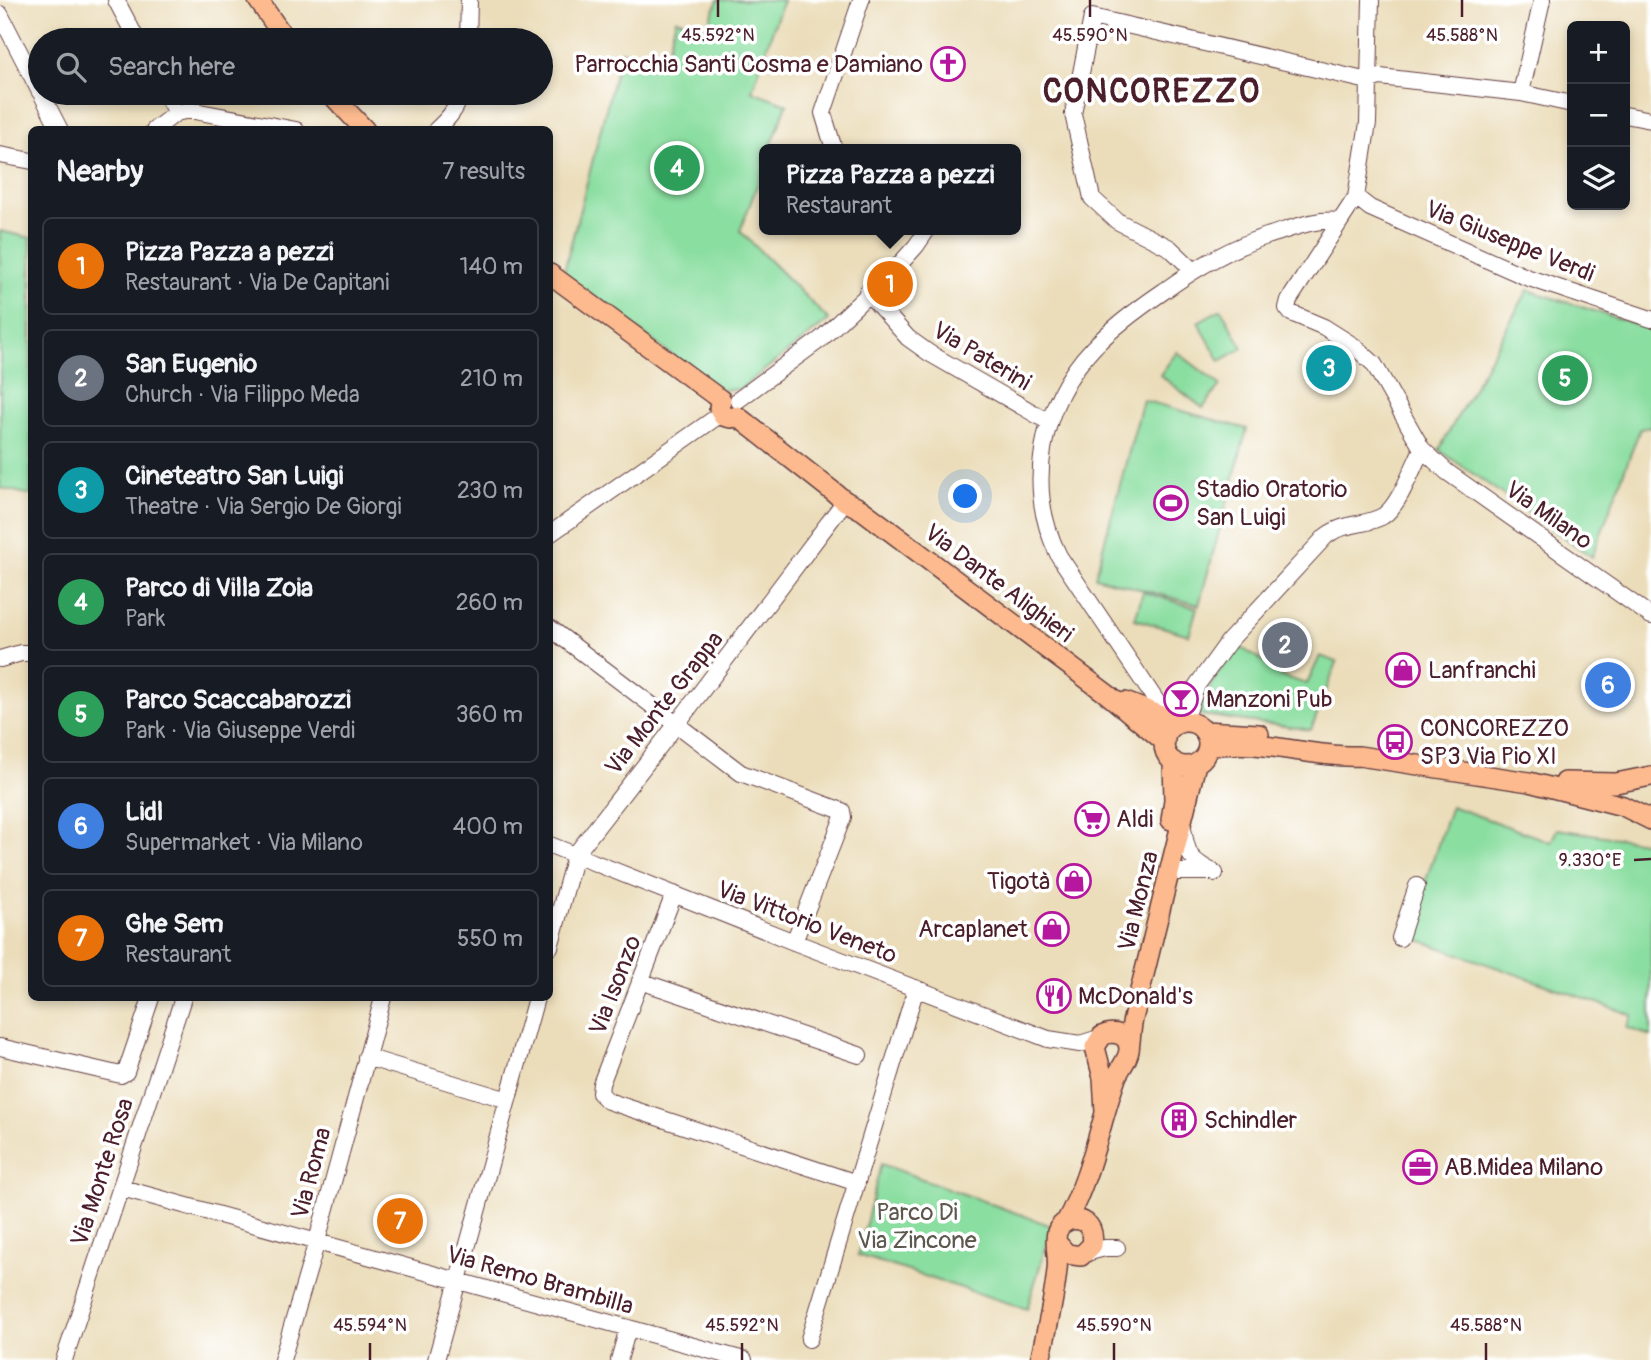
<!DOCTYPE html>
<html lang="en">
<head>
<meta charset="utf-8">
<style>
	:root { --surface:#171b24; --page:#20242c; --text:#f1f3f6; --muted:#9ea1a6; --line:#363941; --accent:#ea580c }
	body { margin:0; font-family:Pangolin,sans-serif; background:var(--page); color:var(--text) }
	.controls { position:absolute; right:21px; top:21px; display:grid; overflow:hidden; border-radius:10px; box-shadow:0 4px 10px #0003 }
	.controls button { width:63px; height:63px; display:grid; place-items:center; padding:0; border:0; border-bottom:2px solid var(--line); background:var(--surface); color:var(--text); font:35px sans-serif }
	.you { position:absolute; left:966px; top:497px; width:24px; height:24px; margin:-18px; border:5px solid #fff; border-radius:50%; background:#1a73e8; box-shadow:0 0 0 10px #1a73e833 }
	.badge { display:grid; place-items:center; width:46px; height:46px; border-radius:50%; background:var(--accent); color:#fff; font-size:23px; font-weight:700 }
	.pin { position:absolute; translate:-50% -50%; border:4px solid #fff; box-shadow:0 2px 7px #0006 }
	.popup { position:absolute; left:759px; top:144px; width:262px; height:91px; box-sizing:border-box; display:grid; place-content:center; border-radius:10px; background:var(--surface); filter:drop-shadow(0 2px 5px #0005); font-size:23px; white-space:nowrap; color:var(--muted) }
	.popup b { font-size:26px; color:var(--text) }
	.popup::after { content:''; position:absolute; left:50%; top:100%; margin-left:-14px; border:14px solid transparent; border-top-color:var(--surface) }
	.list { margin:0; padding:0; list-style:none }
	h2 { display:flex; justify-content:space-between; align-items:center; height:91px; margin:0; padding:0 28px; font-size:30px }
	h2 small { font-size:23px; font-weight:400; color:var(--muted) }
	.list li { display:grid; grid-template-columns:46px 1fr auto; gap:21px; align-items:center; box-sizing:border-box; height:98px; margin:0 14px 14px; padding:0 14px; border:2px solid var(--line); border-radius:10px }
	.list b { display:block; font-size:26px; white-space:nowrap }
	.list p { margin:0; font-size:23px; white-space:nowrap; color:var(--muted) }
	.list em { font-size:23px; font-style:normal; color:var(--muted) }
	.icon { flex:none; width:38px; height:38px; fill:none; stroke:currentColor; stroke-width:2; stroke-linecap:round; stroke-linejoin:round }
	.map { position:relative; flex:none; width:1651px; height:1360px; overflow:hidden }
	.search { position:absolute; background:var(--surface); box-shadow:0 4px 10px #0003; left:28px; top:28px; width:525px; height:77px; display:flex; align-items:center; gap:18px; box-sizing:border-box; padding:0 24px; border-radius:38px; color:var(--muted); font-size:26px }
	.panel { position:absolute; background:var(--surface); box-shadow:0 4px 10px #0003; left:28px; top:126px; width:525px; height:875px; border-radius:10px }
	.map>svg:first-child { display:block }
	.green { fill:#8adea0; stroke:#6a7e66; stroke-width:2 }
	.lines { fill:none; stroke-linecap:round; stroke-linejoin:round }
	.minor-casing { stroke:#623c40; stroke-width:18 }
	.major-casing { stroke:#623c40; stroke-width:22 }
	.minor { stroke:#fff; stroke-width:16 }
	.major { stroke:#fcba8e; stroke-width:19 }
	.ticks { fill:none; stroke:#4a1f2b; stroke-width:2.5 }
	.labels { text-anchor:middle; stroke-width:7; stroke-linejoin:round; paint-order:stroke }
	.poi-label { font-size:24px; fill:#4a1f2b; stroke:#fff; text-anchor:start }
	.street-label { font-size:24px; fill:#4a1f2b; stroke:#fff }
	.park-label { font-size:24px; fill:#5d584e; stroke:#fff }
	.district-label { font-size:32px; font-weight:bold; letter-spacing:2px; fill:#4a1f2b; stroke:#fff }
	.ticks-label { font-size:18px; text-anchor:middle; fill:#4a1f2b; stroke:#fff; stroke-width:7; stroke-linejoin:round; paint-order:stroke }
</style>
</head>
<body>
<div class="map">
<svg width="1651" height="1360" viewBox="0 0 1651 1360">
	<rect width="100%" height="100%" fill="#fff"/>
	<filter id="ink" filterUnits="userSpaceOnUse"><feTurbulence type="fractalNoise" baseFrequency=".0143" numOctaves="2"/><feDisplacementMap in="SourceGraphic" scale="14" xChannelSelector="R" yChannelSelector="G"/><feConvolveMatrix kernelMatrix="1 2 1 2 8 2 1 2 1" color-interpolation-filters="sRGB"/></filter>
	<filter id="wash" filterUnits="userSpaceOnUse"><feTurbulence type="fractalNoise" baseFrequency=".00686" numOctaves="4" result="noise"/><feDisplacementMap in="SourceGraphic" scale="28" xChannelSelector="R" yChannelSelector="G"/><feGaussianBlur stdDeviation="1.57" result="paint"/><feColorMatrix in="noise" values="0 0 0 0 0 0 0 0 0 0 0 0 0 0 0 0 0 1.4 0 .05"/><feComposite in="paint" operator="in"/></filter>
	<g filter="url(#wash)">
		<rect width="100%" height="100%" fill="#ebddba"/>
		<!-- green -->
		<path class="green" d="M718 0H783L752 91 787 104 770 149H764V167L740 231 829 320 740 389 719 390 563 275 621 51 665 62 676 19 707 28Z
			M0 231 31 238V495L0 488Z
			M1528 290 1651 329V427L1640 429 1592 557 1439 450Z
			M1221 309 1243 348 1220 361 1198 322Z
			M1177 352 1220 385 1203 408 1160 375Z
			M1143 400 1247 429 1199 605 1095 577Z
			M1143 592 1197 608 1189 635 1135 619Z
			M1235 644 1277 670 1280 676 1307 684 1320 656 1337 662 1311 730 1194 714Z
			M1451 806 1551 842 1557 829 1651 843V1036L1627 1028 1632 1015 1407 936Z
			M881 1164 1052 1226 1027 1309 858 1255Z"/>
	</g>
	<g filter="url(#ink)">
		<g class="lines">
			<!-- minor casing -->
			<g class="minor-casing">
				<path id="minor" d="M116 0 137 40
					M1371 0 1368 123 1356 197 1289 300 1287 308 1291 313 1324 327 1354 346 1374 364 1422 449 1447 472 1651 616
					M0 14 40 92
					M468 40 469 0
					M1368 81 1380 77 1521 93 1572 104
					M41 93 60 130
					M165 93 176 113
					M1521 93 1542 0
					M1625 115 1651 120
					M154 130 176 113 189 110 296 130
					M436 130C448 119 457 109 461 93
					M834 149 823 113 861 0
					M0 155 32 161
					M1356 197 1370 208 1526 277 1651 319
					M1193 270 1170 248 1117 221 1092 198 1073 114 1092 17 1368 81
					M867 292 908 338 929 353 1049 422
					M738 400 821 339 899 265 916 246 927 230
					M550 534 721 414
					M550 628 741 773 842 811 843 817 794 942
					M0 659 21 653H32
					M1189 709 1197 685 1229 641 1326 536C1344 522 1366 526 1383 516 1399 506 1413 467 1422 449
					M1169 720 1059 556C1024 488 1041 403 1093 348 1114 326 1139 308 1164 291 1196 268 1229 248 1267 236 1291 229 1315 218 1339 221
					M1183 828C1187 856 1190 860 1215 873
					M550 845 794 942 1048 1039 1080 1044 1099 1038
					M1171 872H1209
					M674 894 601 1084 600 1093 608 1101 857 1183
					M1400 938 1417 886
					M550 947 575 855 676 725 845 501
					M640 981 859 1055
					M0 1047 121 1075 126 1072 151 998
					M366 1057 508 1100
					M122 1188 744 1360
					M1086 1253 1105 1248H1117
					M809 1339 916 988
					M64 1360 183 998
					M282 1360 317 1241 383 998
					M436 1360 536 998
					M619 1360 628 1328"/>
			</g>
			<!-- major casing -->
			<g class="major-casing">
				<path id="major" d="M258 0 286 40
					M330 93 365 130
					M550 274 721 400
					M721 400 719 408 723 416 731 418 737 416 845 501 862 510 1107 694 1165 742
					M1125 702 1180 723
					M1164 744a22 22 0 1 1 44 0a22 22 0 1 1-44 0Z
					M1204 731 1259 734
					M1208 747C1258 737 1308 758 1359 756L1529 782 1623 806 1651 820
					M1565 782 1616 783 1651 776
					M1171 820 1174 800 1173 761
					M1129 1051 1132 1023 1196 764
					M1066 1222C1091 1176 1099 1127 1116 1078 1119 1069 1129 1059 1129 1049 1129 1034 1113 1030 1102 1036L1095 1047 1103 1078 1105 1112
					M1040 1360C1047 1330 1054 1301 1057 1270 1059 1258 1054 1243 1057 1232 1060 1223 1070 1218 1079 1220 1091 1222 1094 1234 1092 1245L1081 1256 1067 1254 1058 1244"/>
			</g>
			<!-- minor -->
			<use href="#minor" class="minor"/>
			<!-- major -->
			<use href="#major" class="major"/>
		</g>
	</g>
	<!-- ticks -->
	<path class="ticks" d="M718 0V17M1090 0V17M1462 0V17M1634 860 1651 859M370 1343V1360M742 1343V1360M1114 1343V1360M1486 1343V1360"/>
	<!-- icons -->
	<defs>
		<g id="church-ring" transform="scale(1.75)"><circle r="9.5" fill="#fff" stroke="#b5179e" stroke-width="1.5"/><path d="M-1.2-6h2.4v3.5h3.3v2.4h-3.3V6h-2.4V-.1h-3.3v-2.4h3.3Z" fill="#b5179e"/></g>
		<g id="stadium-ring" transform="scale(1.75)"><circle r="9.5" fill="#fff" stroke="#b5179e" stroke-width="1.5"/><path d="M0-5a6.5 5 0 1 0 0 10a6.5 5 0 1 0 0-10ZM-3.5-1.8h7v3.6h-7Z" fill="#b5179e"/></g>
		<g id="shop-ring" transform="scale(1.75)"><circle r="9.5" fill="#fff" stroke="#b5179e" stroke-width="1.5"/><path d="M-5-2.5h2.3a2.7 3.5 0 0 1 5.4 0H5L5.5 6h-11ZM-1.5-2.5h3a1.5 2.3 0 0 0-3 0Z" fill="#b5179e"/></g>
		<g id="bar-ring" transform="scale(1.75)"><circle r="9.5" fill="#fff" stroke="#b5179e" stroke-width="1.5"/><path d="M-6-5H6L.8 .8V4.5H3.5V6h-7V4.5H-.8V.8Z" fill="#b5179e"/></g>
		<g id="bus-ring" transform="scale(1.75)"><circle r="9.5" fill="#fff" stroke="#b5179e" stroke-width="1.5"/><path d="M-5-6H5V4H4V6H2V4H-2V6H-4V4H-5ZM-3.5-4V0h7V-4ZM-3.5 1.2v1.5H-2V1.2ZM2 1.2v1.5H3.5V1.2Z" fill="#b5179e"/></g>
		<g id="supermarket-ring" transform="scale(1.75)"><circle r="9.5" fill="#fff" stroke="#b5179e" stroke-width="1.5"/><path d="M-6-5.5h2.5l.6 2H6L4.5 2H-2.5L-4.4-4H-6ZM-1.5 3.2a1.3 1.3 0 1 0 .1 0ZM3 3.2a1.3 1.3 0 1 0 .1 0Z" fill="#b5179e"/></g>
		<g id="restaurant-ring" transform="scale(1.75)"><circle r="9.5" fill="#fff" stroke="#b5179e" stroke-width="1.5"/><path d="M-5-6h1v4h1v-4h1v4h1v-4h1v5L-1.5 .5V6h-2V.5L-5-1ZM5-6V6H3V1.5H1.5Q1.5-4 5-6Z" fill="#b5179e"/></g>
		<g id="building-ring" transform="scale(1.75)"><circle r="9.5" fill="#fff" stroke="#b5179e" stroke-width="1.5"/><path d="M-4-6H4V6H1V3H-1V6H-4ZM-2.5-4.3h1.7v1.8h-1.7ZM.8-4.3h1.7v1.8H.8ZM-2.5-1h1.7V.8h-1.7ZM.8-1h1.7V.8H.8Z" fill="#b5179e"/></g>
		<g id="office-ring" transform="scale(1.75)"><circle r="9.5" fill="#fff" stroke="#b5179e" stroke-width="1.5"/><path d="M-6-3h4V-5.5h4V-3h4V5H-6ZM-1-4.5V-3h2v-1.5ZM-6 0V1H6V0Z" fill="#b5179e"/></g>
	</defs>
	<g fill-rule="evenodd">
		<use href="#church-ring" x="948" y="64"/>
		<use href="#stadium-ring" x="1171" y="503"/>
		<use href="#shop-ring" x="1403" y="670"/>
		<use href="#bar-ring" x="1181" y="699"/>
		<use href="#bus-ring" x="1395" y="742"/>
		<use href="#supermarket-ring" x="1092" y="819"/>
		<use href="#shop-ring" x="1074" y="881"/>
		<use href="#shop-ring" x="1052" y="929"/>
		<use href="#restaurant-ring" x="1054" y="996"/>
		<use href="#building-ring" x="1179" y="1120"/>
		<use href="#office-ring" x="1420" y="1167"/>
	</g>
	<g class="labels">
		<!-- poi labels -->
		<g class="poi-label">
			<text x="923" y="72" text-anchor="end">Parrocchia Santi Cosma e Damiano</text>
			<text x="1196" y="497">Stadio Oratorio<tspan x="1196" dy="28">San Luigi</tspan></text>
			<text x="1428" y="678">Lanfranchi</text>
			<text x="1206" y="707">Manzoni Pub</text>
			<text x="1420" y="736">CONCOREZZO<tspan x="1420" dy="28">SP3 Via Pio XI</tspan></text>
			<text x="1116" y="827">Aldi</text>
			<text x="1050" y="889" text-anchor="end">Tigotà</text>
			<text x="1028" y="937" text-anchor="end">Arcaplanet</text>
			<text x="1078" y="1004">McDonald's</text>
			<text x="1204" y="1128">Schindler</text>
			<text x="1444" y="1175">AB.Midea Milano</text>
		</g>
		<!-- street labels -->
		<g class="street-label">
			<text transform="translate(1510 241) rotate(22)" y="8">Via Giuseppe Verdi</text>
			<text transform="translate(982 356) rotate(31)" y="8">Via Paterini</text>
			<text transform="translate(1549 515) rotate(35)" y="8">Via Milano</text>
			<text transform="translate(999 583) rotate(37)" y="8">Via Dante Alighieri</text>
			<text transform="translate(664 703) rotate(-52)" y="8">Via Monte Grappa</text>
			<text transform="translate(1138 901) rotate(-76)" y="8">Via Monza</text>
			<text transform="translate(807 922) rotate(21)" y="8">Via Vittorio Veneto</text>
			<text transform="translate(615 985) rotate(-69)" y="8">Via Isonzo</text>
			<text transform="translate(102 1172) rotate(-72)" y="8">Via Monte Rosa</text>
			<text transform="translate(311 1173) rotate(-75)" y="8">Via Roma</text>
			<text transform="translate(540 1280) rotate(16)" y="8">Via Remo Brambilla</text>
		</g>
		<!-- park labels -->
		<g class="park-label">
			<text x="917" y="1220">Parco Di<tspan x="917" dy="28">Via Zincone</tspan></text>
		</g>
		<!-- district labels -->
		<g class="district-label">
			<text x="1152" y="102">CONCOREZZO</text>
		</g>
	</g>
	<g class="ticks-label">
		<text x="718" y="41">45.592°N</text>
		<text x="1090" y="41">45.590°N</text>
		<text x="1462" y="41">45.588°N</text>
		<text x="1590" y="866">9.330°E</text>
		<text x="370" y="1331">45.594°N</text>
		<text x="742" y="1331">45.592°N</text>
		<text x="1114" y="1331">45.590°N</text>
		<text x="1486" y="1331">45.588°N</text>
	</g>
</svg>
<div class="controls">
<button>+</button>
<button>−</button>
<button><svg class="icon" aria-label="layers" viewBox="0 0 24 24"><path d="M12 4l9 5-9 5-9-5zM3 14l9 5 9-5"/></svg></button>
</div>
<div class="you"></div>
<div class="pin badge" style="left:890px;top:284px;background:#e8710a">1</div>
<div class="popup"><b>Pizza Pazza a pezzi</b>Restaurant</div>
<div class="pin badge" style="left:1285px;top:645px;background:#6b7280">2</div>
<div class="pin badge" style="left:1329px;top:368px;background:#0f9aa8">3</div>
<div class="pin badge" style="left:677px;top:168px;background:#2e9e5b">4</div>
<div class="pin badge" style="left:1565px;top:378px;background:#2e9e5b">5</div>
<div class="pin badge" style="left:1608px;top:685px;background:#3f7fe0">6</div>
<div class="pin badge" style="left:400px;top:1221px;background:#e8710a">7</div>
<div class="search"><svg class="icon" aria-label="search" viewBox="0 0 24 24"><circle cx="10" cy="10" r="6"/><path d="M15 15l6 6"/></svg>Search here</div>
<section class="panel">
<h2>Nearby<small>7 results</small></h2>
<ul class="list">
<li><span class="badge" style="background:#e8710a">1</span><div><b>Pizza Pazza a pezzi</b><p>Restaurant · Via De Capitani</p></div><em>140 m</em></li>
<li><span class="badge" style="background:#6b7280">2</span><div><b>San Eugenio</b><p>Church · Via Filippo Meda</p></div><em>210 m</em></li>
<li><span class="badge" style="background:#0f9aa8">3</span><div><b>Cineteatro San Luigi</b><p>Theatre · Via Sergio De Giorgi</p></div><em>230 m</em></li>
<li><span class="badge" style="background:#2e9e5b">4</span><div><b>Parco di Villa Zoia</b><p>Park</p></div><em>260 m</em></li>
<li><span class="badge" style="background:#2e9e5b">5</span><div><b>Parco Scaccabarozzi</b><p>Park · Via Giuseppe Verdi</p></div><em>360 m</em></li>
<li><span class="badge" style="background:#3f7fe0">6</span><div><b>Lidl</b><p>Supermarket · Via Milano</p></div><em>400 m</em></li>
<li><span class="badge" style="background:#e8710a">7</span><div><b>Ghe Sem</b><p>Restaurant</p></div><em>550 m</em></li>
</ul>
</section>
</div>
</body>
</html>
